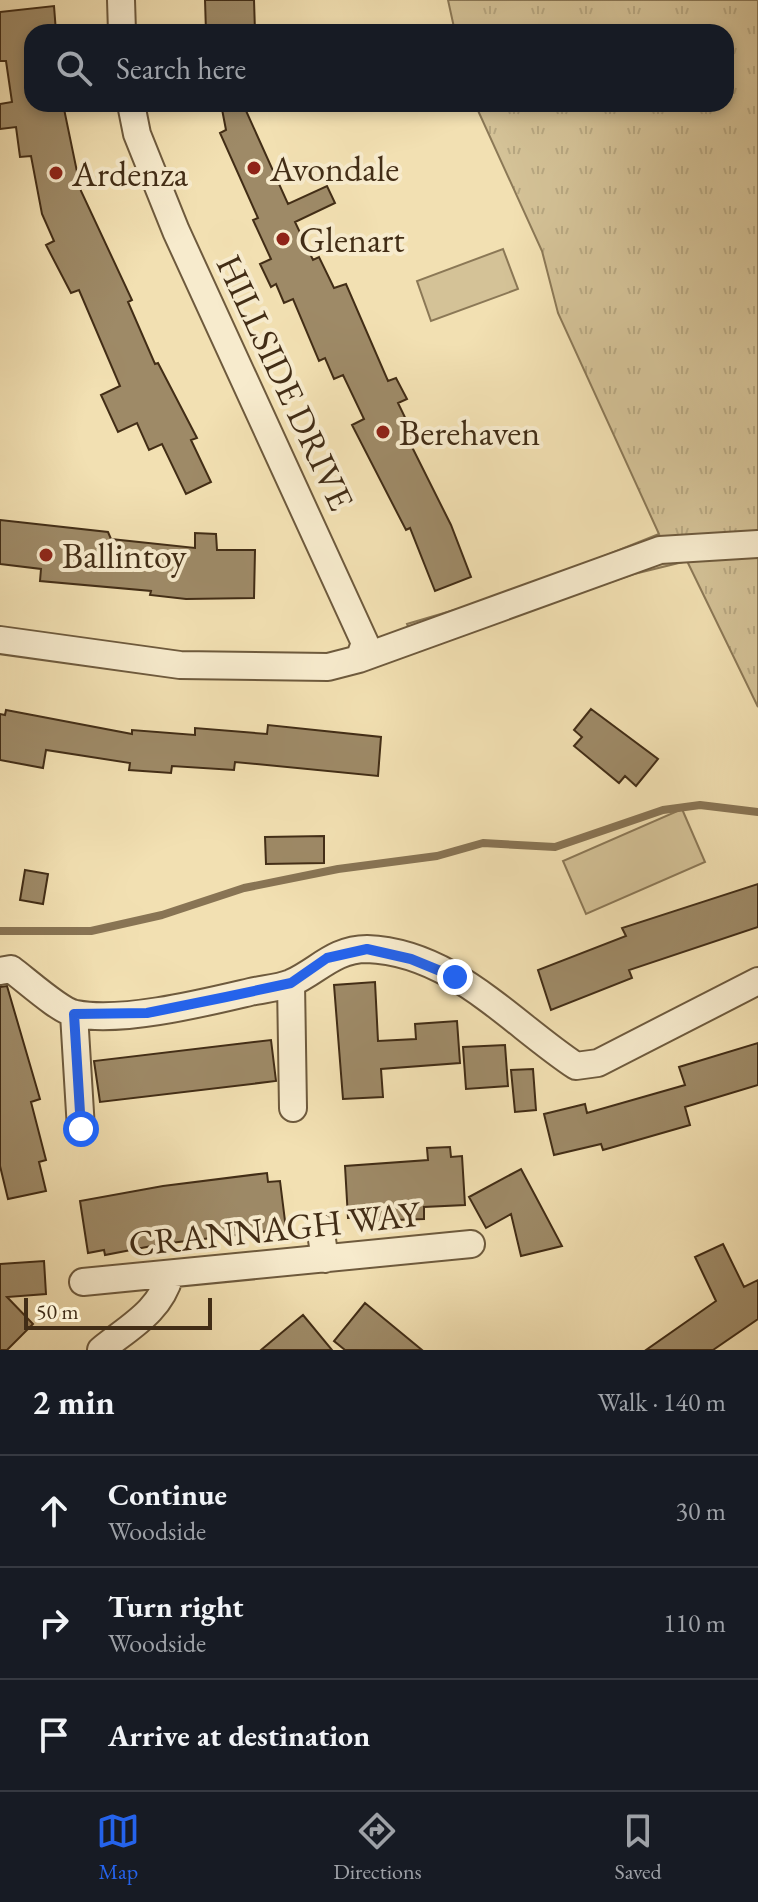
<!DOCTYPE html>
<html lang="en">
<head>
<meta charset="utf-8">
<style>
	:root { --surface:#171b24; --page:#20242c; --text:#f1f3f6; --muted:#9ea1a6; --line:#363941; --accent:#2563eb }
	body { margin:0; font-family:"EB Garamond",serif; background:var(--page); color:var(--text) }
	.scale { position:absolute; left:24px; bottom:20px; width:188px; box-sizing:border-box; padding-left:8px; border:4px solid #422d16; border-top:0; font-size:22px; line-height:28px; white-space:nowrap; color:#422d16; -webkit-text-stroke:6px #f7ebcd; paint-order:stroke }
	.stop { position:absolute; width:24px; height:24px; margin:-18px; border:6px solid #2563eb; border-radius:50%; background:#fff }
	.stop.end { background:#2563eb; border-color:#fff; box-shadow:0 2px 8px #0008 }
	.list { margin:0; padding:0; list-style:none }
	h2 { display:flex; justify-content:space-between; align-items:center; height:104px; margin:0; padding:0 32px; font-size:34px }
	h2 small { font-size:26px; font-weight:400; color:var(--muted) }
	.list li { display:grid; grid-template-columns:52px 1fr auto; gap:24px; align-items:center; box-sizing:border-box; height:112px; padding:0 32px; border-top:2px solid var(--line) }
	.list b { display:block; font-size:30px; white-space:nowrap }
	.list p { margin:0; font-size:26px; white-space:nowrap; color:var(--muted) }
	.list em { font-size:26px; font-style:normal; color:var(--muted) }
	.icon { flex:none; width:44px; height:44px; fill:none; stroke:currentColor; stroke-width:2; stroke-linecap:round; stroke-linejoin:round }
	.map { position:relative; flex:none; width:758px; height:1350px; overflow:hidden }
	.search { position:absolute; background:var(--surface); box-shadow:0 4px 12px #0003; left:24px; right:24px; top:24px; height:88px; display:flex; align-items:center; gap:20px; box-sizing:border-box; padding:0 28px; border-radius:24px; color:var(--muted); font-size:30px }
	.sheet { height:440px; background:var(--surface) }
	nav { display:flex; justify-content:space-around; align-items:center; box-sizing:border-box; height:112px; border-top:2px solid var(--line); background:var(--surface); font-size:22px; color:var(--muted) }
	nav a { display:grid; justify-items:center; gap:4px }
	nav .on { color:var(--accent) }
	.map>svg:first-child { display:block }
	.grass { fill:url(#grass-tufts); stroke:#8b7856; stroke-width:2 }
	.pitch { fill:#d4c297; stroke:#8b7856; stroke-width:2 }
	.lines { fill:none; stroke-linecap:round; stroke-linejoin:round }
	.stream { stroke:#887454; stroke-width:8 }
	.building { fill:#9e8a67; stroke:#422d16; stroke-width:2 }
	.minor-casing { stroke:#6e5a3d; stroke-width:30 }
	.minor { stroke:#f7ebcd; stroke-width:26 }
	.route { stroke:#2563eb; stroke-width:10 }
	.poi-dot { fill:#8f2418; stroke:#f7ebcd; stroke-width:3 }
	.labels { text-anchor:middle; stroke-width:8; stroke-linejoin:round; paint-order:stroke }
	.poi-label { font-size:36px; fill:#422d16; stroke:#f7ebcd; text-anchor:start }
	.street-label { font-size:36px; fill:#422d16; stroke:#f7ebcd }
</style>
</head>
<body>
<div class="map">
<svg width="758" height="1350" viewBox="0 0 758 1350">
	<defs>
		<pattern id="grass-tufts" width="24" height="20" patternUnits="userSpaceOnUse" patternTransform="scale(2)"><rect width="24" height="20" fill="#d4c297"/><path d="M3 7l-1-3M5 7V3M7 7l1-3M15 17l-1-3M17 17v-4M19 17l1-3" fill="none" stroke="#b7a781"/></pattern>
	</defs>
	<rect width="100%" height="100%" fill="#f2e0b2"/>
	<filter id="stains"><feTurbulence type="fractalNoise" baseFrequency=".0025" numOctaves="4"/><feColorMatrix values="0 0 0 0 .2 0 0 0 0 .09 0 0 0 0 .02 0 0 0 .5 -.17"/></filter>
	<radialGradient id="worn" r=".72"><stop offset=".6" stop-color="#630" stop-opacity="0"/><stop offset="1" stop-color="#630" stop-opacity=".3"/></radialGradient>
	<!-- grass -->
	<path class="grass" d="M448 0H758V707L687 561 634 574 417 649 407 624 512 593 659 534 558 313 542 251 475 104H726V32H455Z"/>
	<!-- pitch -->
	<path class="pitch" d="M503 249 518 289 431 321 417 281Z
		M682 809 705 862 586 914 563 861Z"/>
	<g class="lines">
		<!-- stream -->
		<path class="stream" d="M0 931H91L162 915 244 888 338 869 437 856 483 843 555 847 663 810 700 805 758 812"/>
	</g>
	<!-- building -->
	<path class="building" d="M205 0H254L255 32H206Z
		M54 6 56 32H32V104H63L81 191 132 300 128 302 155 364 158 363 197 438 191 440 211 482 186 494 162 444 149 450 137 423 118 432 101 395 120 386 79 290 71 293 46 245 54 241 42 214 31 156 20 157 16 127 0 129V104L12 102 6 61H0V12Z
		M221 104H243L288 204 327 186 335 203 295 222 313 260 319 257 334 288 346 284 388 381 396 378 407 399 398 403 415 438 409 441 451 525 471 577 435 591 410 528 406 530 352 425 364 419 343 375 334 379 325 358 319 361 293 299 284 303 276 284 271 287 260 264 271 259 253 220 258 218 220 133 226 130Z
		M0 520 108 532 111 539 195 548V533L216 534 217 550H255L254 598 186 599 150 595 151 591 40 581 41 569 0 564Z
		M591 709 658 759 636 786 625 776 619 783 574 746 582 737 574 730Z
		M6 710 132 734V730L195 735V728L267 734 268 725 381 737 378 776 235 762 234 770 172 766 171 773 129 770 130 763 46 750 43 768 0 760V714L5 715Z
		M324 836V863L266 864 265 837Z
		M25 870 48 874 43 904 20 900Z
		M758 884V927L629 970 632 978 551 1010 538 970 626 936 622 928Z
		M375 982 378 1041 416 1039 415 1024 457 1021 460 1063 381 1069 383 1097 343 1099 334 985Z
		M7 986 40 1099 31 1102 46 1160 39 1162 46 1191 8 1199 0 1166V987Z
		M271 1040 276 1081 100 1102 94 1061Z
		M758 1043V1085L685 1107 690 1125 603 1150 601 1144 554 1155 544 1114 585 1104 587 1113 685 1085 679 1067Z
		M505 1045 508 1086 466 1089 463 1047Z
		M533 1069 536 1110 515 1112 511 1070Z
		M450 1147 451 1157 462 1156 465 1205 424 1207V1219L365 1221V1217L348 1218 345 1166 428 1160 427 1148Z
		M521 1169 537 1199 562 1246 521 1256 511 1214 486 1228 469 1197Z
		M267 1173 268 1182 280 1181 286 1229 162 1244 105 1255 104 1250 88 1253 80 1201 163 1186Z
		M723 1244 744 1287 758 1280V1319L713 1350H646L716 1301 695 1257Z
		M44 1261 46 1294 7 1297 33 1324 7 1350H0V1264Z
		M365 1303 422 1350H345L334 1341Z
		M303 1315 332 1350H261L292 1324Z"/>
	<g class="lines">
		<!-- minor casing -->
		<g class="minor-casing">
			<path id="minor" d="M121 0 122 32
				M0 640 180 665 328 667 359 659 365 643 176 231 137 134 131 104
				M359 659 660 550 758 544
				M0 971 11 969C26 980 61 1012 76 1014 122 1023 203 1003 250 992 263 989 279 988 291 983 318 971 334 949 367 949 452 952 511 1023 576 1066L598 1063 758 981
				M291 983 293 1108
				M74 1014 81 1129
				M320 1227 325 1259
				M83 1282 471 1244
				M101 1350C129 1327 160 1312 170 1275"/>
		</g>
		<!-- minor -->
		<use href="#minor" class="minor"/>
	</g>
	<g class="lines">
		<!-- route -->
		<path class="route" d="M81 1129 74 1014 147 1013 226 997 291 983 327 958 367 949 411 959 455 977"/>
	</g>
	<!-- markers -->
	<g class="poi-dot">
		<circle cx="254" cy="168" r="8"/>
		<circle cx="56" cy="173" r="8"/>
		<circle cx="283" cy="239" r="8"/>
		<circle cx="383" cy="432" r="8"/>
		<circle cx="46" cy="555" r="8"/>
	</g>
	<g class="labels">
		<!-- poi labels -->
		<g class="poi-label">
			<text x="270" y="181">Avondale</text>
			<text x="72" y="186">Ardenza</text>
			<text x="299" y="252">Glenart</text>
			<text x="399" y="445">Berehaven</text>
			<text x="62" y="568">Ballintoy</text>
		</g>
		<!-- street labels -->
		<g class="street-label">
			<text transform="translate(286 382) rotate(65)" y="13">HILLSIDE DRIVE</text>
			<text transform="translate(274 1228) rotate(-6)" y="13">CRANNAGH WAY</text>
		</g>
	</g>
	<rect width="100%" height="100%" filter="url(#stains)"/>
	<rect width="100%" height="100%" fill="url(#worn)"/>
</svg>
<div class="scale">50 m</div>
<div class="stop" style="left:81px;top:1129px"></div>
<div class="stop end" style="left:455px;top:977px"></div>
<div class="search"><svg class="icon" aria-label="search" viewBox="0 0 24 24"><circle cx="10" cy="10" r="6"/><path d="M15 15l6 6"/></svg>Search here</div>
</div>
<section class="sheet">
<h2>2 min<small>Walk · 140 m</small></h2>
<ul class="list">
<li><svg class="icon" aria-label="ahead" viewBox="0 0 24 24"><path d="M12 20V5M6 11l6-6 6 6"/></svg><div><b>Continue</b><p>Woodside</p></div><em>30 m</em></li>
<li><svg class="icon" aria-label="right" viewBox="0 0 24 24"><path d="M7 20v-9h11M14 6l5 5-5 5"/></svg><div><b>Turn right</b><p>Woodside</p></div><em>110 m</em></li>
<li><svg class="icon" aria-label="arrive" viewBox="0 0 24 24"><path d="M6 21V4h12l-3 4 3 4H6"/></svg><div><b>Arrive at destination</b></div></li>
</ul>
</section>
<nav>
<a class="on"><svg class="icon" aria-label="map" viewBox="0 0 24 24"><path d="M3 6l6-2 6 2 6-2v14l-6 2-6-2-6 2zM9 4v14M15 6v14"/></svg>Map</a>
<a><svg class="icon" aria-label="directions" viewBox="0 0 24 24"><path d="M12 3l9 9-9 9-9-9zM9 14v-3h6M13 9l2 2-2 2"/></svg>Directions</a>
<a><svg class="icon" aria-label="saved" viewBox="0 0 24 24"><path d="M7 4h10v16l-5-4-5 4z"/></svg>Saved</a>
</nav>
</body>
</html>
